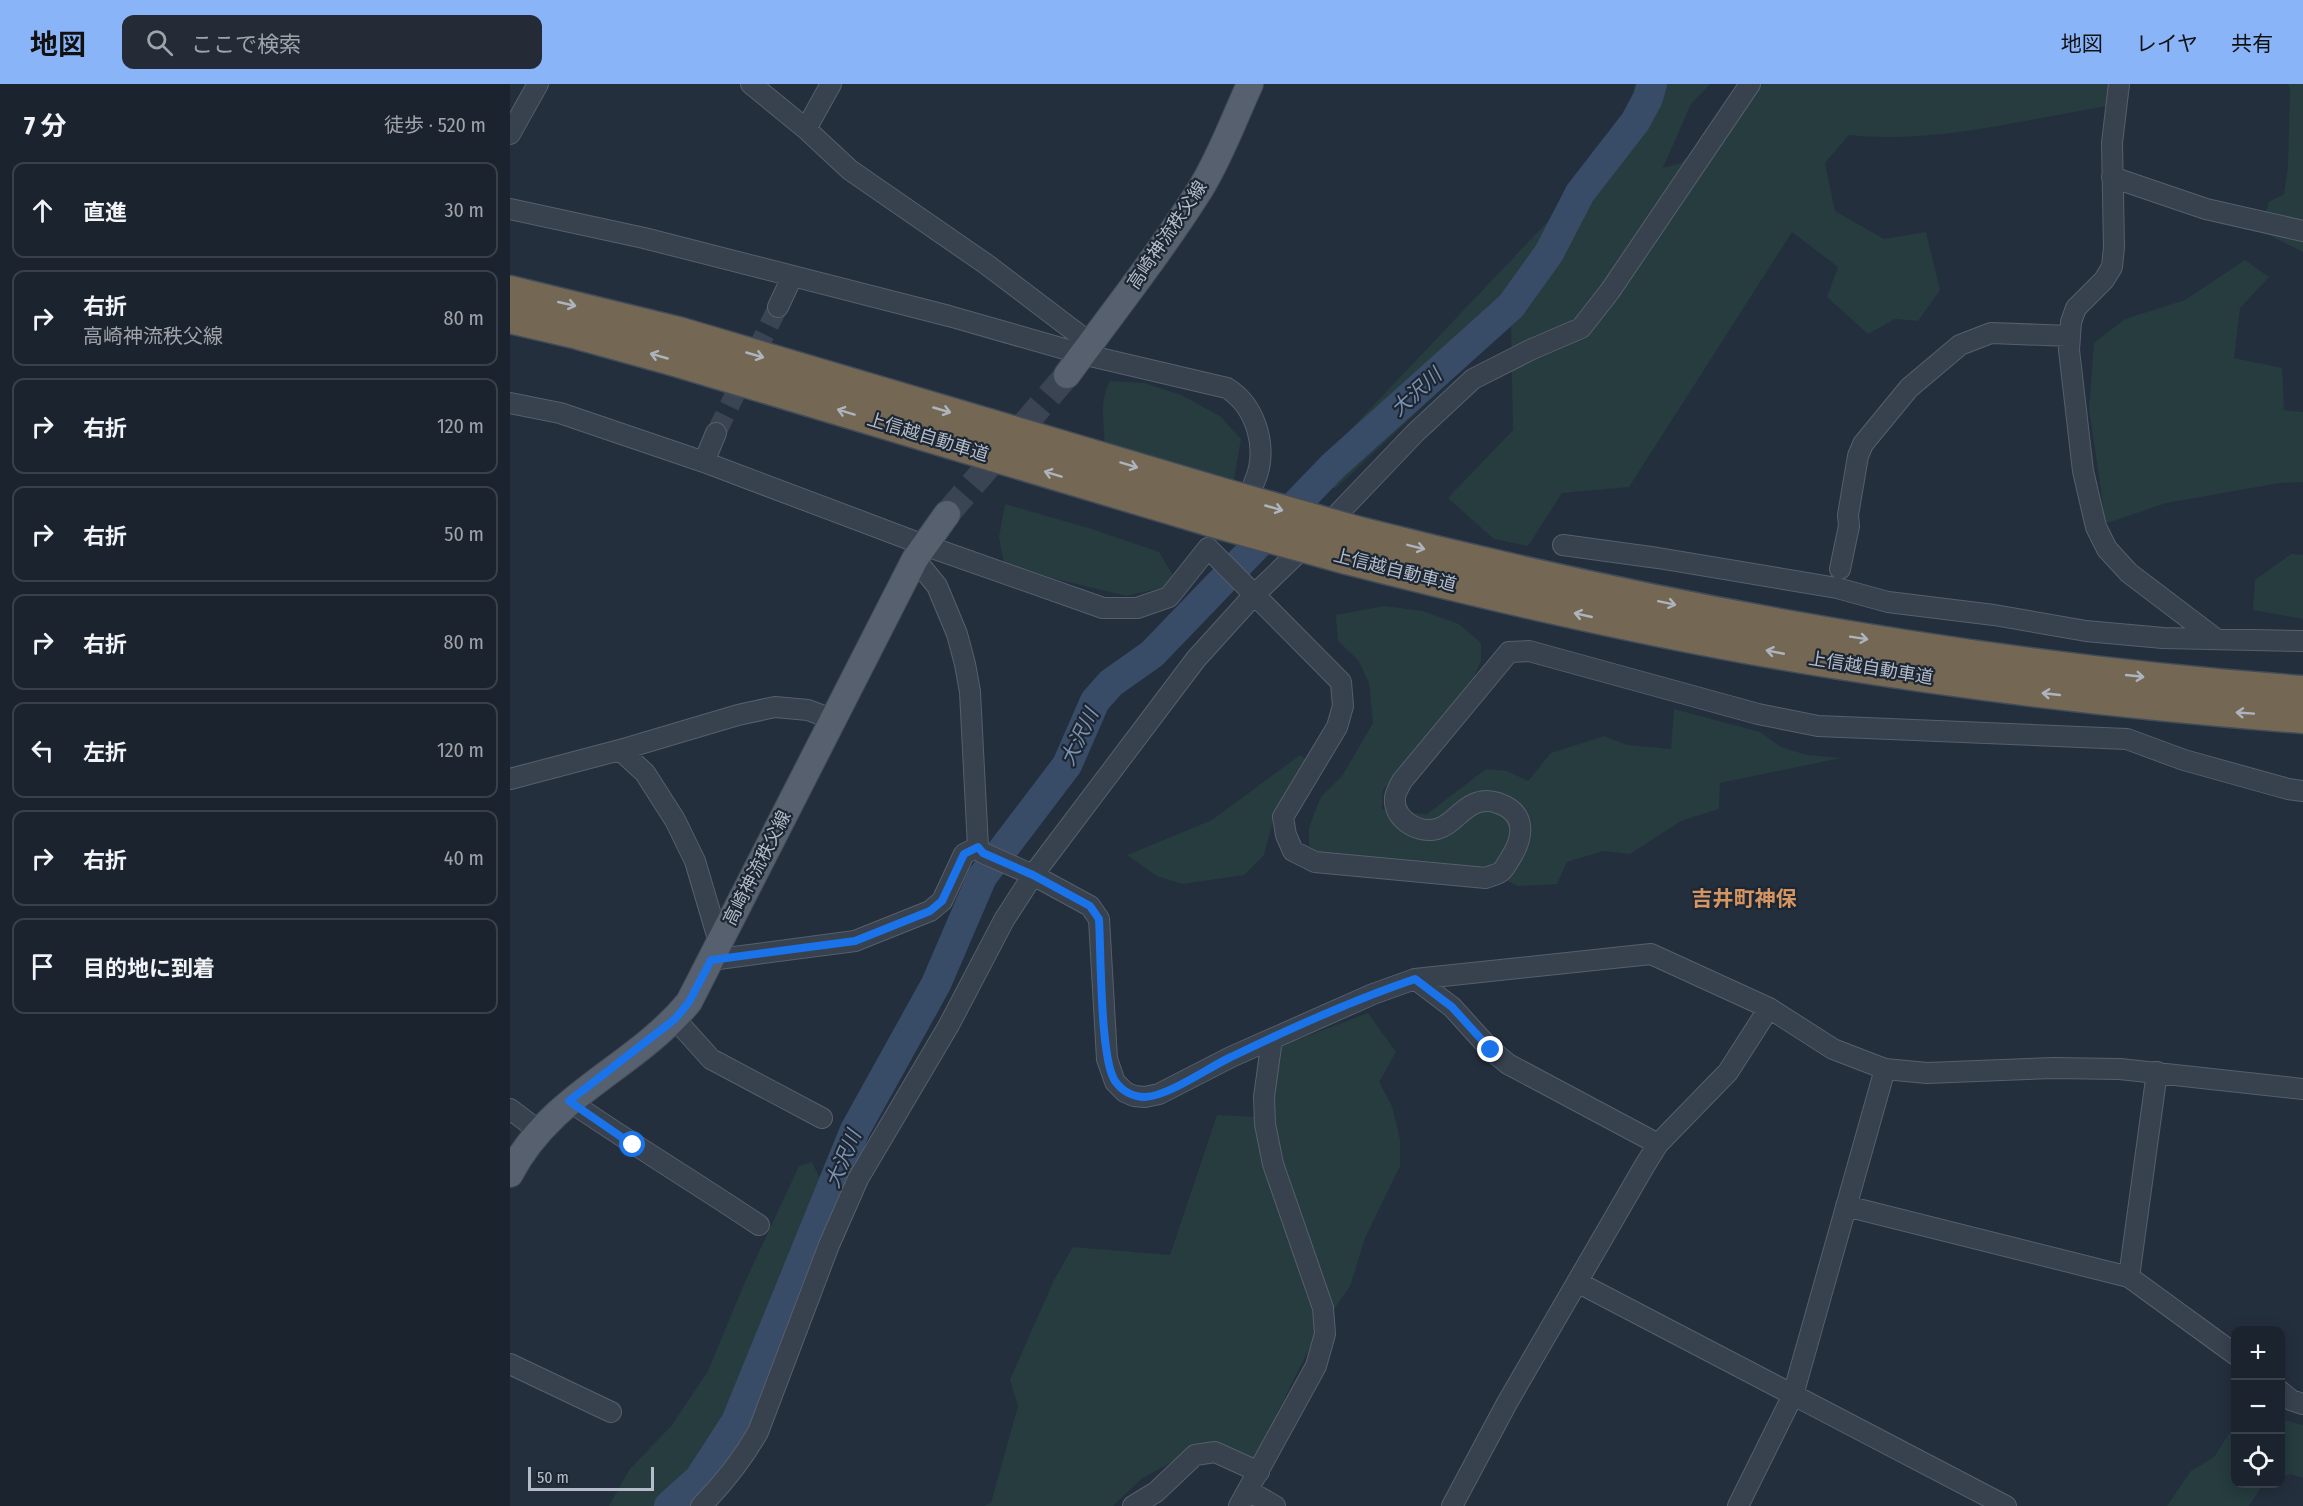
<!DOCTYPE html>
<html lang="ja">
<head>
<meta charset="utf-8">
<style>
	:root { --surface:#1b232e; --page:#242b36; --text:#f1f3f6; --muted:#a0a4aa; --line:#39404a; --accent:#8ab4f8 }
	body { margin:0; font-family:"Fira Sans Condensed","Noto Sans JP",sans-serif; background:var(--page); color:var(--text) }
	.controls { position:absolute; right:18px; bottom:18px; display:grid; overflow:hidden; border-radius:12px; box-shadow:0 3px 15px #0003 }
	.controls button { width:54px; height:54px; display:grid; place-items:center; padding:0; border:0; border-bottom:2px solid var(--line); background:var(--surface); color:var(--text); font:30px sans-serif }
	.scale { position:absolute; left:18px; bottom:15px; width:126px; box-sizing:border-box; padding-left:6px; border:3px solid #b4bcc9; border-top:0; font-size:16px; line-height:21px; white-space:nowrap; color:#b4bcc9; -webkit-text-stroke:4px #1d2633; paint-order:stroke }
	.stop { position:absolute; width:18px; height:18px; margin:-14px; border:4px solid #1a73e8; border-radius:50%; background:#fff }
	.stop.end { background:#1a73e8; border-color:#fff; box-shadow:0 2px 6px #0008 }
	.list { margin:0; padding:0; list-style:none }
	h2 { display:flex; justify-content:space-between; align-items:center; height:78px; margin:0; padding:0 24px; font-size:26px }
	h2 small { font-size:20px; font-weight:400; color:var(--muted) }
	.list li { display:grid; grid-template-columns:39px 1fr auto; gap:18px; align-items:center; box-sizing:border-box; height:96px; margin:0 12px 12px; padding:0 12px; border:2px solid var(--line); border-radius:12px }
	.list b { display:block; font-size:22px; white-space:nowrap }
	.list p { margin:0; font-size:20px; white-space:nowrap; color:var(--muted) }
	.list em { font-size:20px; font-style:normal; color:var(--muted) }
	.icon { flex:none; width:33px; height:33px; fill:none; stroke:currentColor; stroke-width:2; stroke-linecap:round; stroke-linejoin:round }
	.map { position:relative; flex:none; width:1793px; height:1422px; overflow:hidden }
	header { display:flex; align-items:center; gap:36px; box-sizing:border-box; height:84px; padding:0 30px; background:var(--accent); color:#111 }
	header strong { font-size:28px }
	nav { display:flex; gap:33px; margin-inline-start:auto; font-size:21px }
	.search { width:420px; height:54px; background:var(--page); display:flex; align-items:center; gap:15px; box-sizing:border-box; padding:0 21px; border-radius:12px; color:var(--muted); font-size:22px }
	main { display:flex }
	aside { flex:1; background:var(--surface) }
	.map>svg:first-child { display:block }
	.green { fill:#263c3f }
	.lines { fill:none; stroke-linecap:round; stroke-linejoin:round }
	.river { stroke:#394c67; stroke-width:30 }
	.minor-tunnel { stroke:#3a4453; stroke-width:20; stroke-dasharray:20 10; stroke-linecap:butt }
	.major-tunnel { stroke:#3a4453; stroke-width:26; stroke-dasharray:26 13; stroke-linecap:butt }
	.minor-casing { stroke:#565f6c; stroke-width:22 }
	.major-casing { stroke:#414a57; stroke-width:28 }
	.highway-casing { stroke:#434c59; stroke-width:33 }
	.minor { stroke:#38414e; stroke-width:20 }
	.major { stroke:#56606e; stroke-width:26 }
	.highway { stroke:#746855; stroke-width:30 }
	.highway-bridge-casing { stroke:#434c59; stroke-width:33; stroke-linecap:butt }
	.highway-bridge { stroke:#746855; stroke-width:30 }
	.oneway { stroke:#aeb4bd }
	.route { stroke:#1a73e8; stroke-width:8 }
	.labels { text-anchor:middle; stroke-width:4.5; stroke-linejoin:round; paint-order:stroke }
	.street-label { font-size:18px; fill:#b4bcc9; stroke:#1d2633 }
	.water-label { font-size:20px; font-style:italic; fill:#7c92b1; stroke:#1d2633 }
	.quarter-label { font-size:21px; font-weight:bold; fill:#d59563; stroke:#1d2633 }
</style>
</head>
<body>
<header>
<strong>地図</strong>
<div class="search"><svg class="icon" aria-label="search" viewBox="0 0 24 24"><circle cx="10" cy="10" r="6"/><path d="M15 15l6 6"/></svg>ここで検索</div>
<nav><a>地図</a><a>レイヤ</a><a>共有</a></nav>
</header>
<main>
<aside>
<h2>7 分<small>徒歩 · 520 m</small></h2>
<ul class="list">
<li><svg class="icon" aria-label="ahead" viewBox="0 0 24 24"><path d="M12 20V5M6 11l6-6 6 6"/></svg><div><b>直進</b></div><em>30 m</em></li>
<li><svg class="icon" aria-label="right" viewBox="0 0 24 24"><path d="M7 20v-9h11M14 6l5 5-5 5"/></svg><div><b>右折</b><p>高崎神流秩父線</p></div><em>80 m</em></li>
<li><svg class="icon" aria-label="right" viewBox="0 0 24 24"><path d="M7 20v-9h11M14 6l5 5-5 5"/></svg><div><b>右折</b></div><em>120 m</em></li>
<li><svg class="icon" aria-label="right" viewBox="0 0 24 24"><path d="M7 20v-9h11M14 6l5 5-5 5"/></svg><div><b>右折</b></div><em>50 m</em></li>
<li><svg class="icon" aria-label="right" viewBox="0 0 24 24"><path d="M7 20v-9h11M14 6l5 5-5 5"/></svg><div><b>右折</b></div><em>80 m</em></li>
<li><svg class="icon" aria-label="left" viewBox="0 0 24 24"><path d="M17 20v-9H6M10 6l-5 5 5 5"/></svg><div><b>左折</b></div><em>120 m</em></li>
<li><svg class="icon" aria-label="right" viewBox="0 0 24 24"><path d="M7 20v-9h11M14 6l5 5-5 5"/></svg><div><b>右折</b></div><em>40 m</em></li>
<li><svg class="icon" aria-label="arrive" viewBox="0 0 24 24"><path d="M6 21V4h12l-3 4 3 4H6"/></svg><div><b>目的地に到着</b></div></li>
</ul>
</aside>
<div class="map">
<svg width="1793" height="1422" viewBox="0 0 1793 1422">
	<rect width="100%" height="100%" fill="#242f3e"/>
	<!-- green -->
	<path class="green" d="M1125 0H1200L1181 20 1153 84 1171 79 1253 0H1601L1597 22C1513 36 1424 60 1339 51L1315 79 1325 127 1374 155 1416 148 1430 206 1408 237 1385 235 1358 250 1317 213 1328 183 1282 148 1119 403 1052 409 1018 462 984 455 938 414 1003 346 1001 240 825 405 803 385 1043 132 1116 34Z
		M1778 0H1793V168L1749 146 1759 118 1774 110 1778 82 1780 5Z
		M1735 176 1759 193 1730 224 1724 274 1772 284 1774 326 1793 328V398L1770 399 1656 419 1594 440 1591 406 1579 325 1584 259 1615 235 1675 216Z
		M600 297 634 299 671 311 710 332 731 355 724 395H702L595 361C594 340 589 316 600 297Z
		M495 420 582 445 649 468 668 500 617 512 549 496 494 480 489 453Z
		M1781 470 1793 471V535L1743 526 1745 496Z
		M874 522 913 527 949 540 971 559V577L965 591 938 630 873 706 872 725 880 728 917 730 976 685 997 687 1018 697 1041 669 1094 652 1117 661 1161 665 1164 625 1250 648 1271 663 1297 671 1331 674 1210 699 1209 725 1171 737 1120 770 1093 767 1057 778 1047 800 1008 802 974 786 810 773 799 761V743L811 713 832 692 863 639 859 599 848 576 828 557 826 531Z
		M790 671 799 678 763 737 754 771 734 791 672 800 647 792 617 771 702 736Z
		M858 929 886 968 869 998 882 1022 890 1055V1082L855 1154 840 1202 804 1255 744 1375 698 1358 631 1395 603 1422H473L481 1419 508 1322 500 1296 544 1196 563 1163 660 1171 707 1031 746 1033 768 963Z
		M302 1078 310 1095 227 1318 192 1382 145 1422H99L119 1386 162 1341 198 1287 235 1198 289 1082Z
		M1770 1335 1793 1341V1394L1781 1390 1771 1393Z
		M1725 1341 1726 1400H1753L1739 1422H1657L1681 1387 1704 1373Z"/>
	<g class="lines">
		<!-- river -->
		<path class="river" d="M159 1422 189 1395 226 1338 345 1046 426 900 472 793 557 681 585 617 601 599 642 570 823 382 1001 222 1039 169 1070 109 1125 38 1138 14 1142 0"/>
		<!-- minor-tunnel -->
		<path class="minor-tunnel" d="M206 349 268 223"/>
		<!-- major-tunnel -->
		<path class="major-tunnel" d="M437 430 557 291"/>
		<!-- minor casing -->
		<g class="minor-casing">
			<path id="minor" d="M241 0 296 45 340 86 476 180 580 259
				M1609 0 1602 59 1604 163 1602 183 1594 196 1566 224 1561 238 1559 266 1573 387 1586 443 1597 465 1619 489 1706 555
				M296 45 321 0
				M0 50 28 0
				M1602 93 1696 125 1793 147
				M0 125 134 154 439 232 572 270 717 304C747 323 759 366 744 399
				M268 223 282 193
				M0 319 50 329 194 378 414 461 593 524H627L659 513 698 464 831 598 833 622 827 643 773 733 776 751 783 767 805 778 976 794C980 792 985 791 989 789 994 787 997 779 1000 775 1014 753 1017 729 988 719 958 709 947 740 927 745 908 750 883 735 885 714 885 709 890 701 892 697L999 568 1019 567 1248 630 1308 642 1617 655 1674 676 1778 705 1793 707
				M194 378 206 349
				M1053 461 1148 474 1327 504 1378 518 1484 531 1576 547 1653 554 1793 557
				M405 475 427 502 447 550 455 580 460 608 468 763 473 769 523 791 580 822 589 835 597 975 605 998 615 1008 624 1012 635 1013 649 1010 721 973 863 910 905 895 1141 870 1259 924 1323 965 1375 985 1417 989 1544 984 1610 985 1793 1005
				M1330 485 1339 442 1338 431 1348 372 1353 360 1399 304 1450 261 1481 249 1560 252
				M110 666 135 689 165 736 185 777 209 858
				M0 695 110 666 228 631 265 623 298 626 322 635
				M201 876 345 857 420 827 432 817 454 770 468 763
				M905 895 942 923 981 966 998 980 1148 1060
				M165 935 201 975 312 1034
				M59 1017C122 1060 186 1099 249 1141
				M0 1025 29 1047
				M1336 1122 1619 1193 1726 1271
				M1619 1193 1647 988
				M1067 1198 1496 1422
				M0 1280 101 1328
				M1770 1307 1781 1316 1793 1320
				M739 1407 765 1422
				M191 1422C214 1399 232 1376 248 1348L319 1161 348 1095 439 941 494 836 523 791 686 575 744 511 822 436 905 349 963 295 1020 266 1071 244 1100 207 1240 0
				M623 1422 646 1408 685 1371 705 1368 749 1388
				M729 1422 806 1282 815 1250 813 1224 763 1080 755 1040 754 1013 762 955
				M942 1422 997 1319 1135 1081 1148 1060 1218 988 1259 924
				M1228 1422 1283 1311 1375 985"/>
		</g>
		<!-- major casing -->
		<g class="major-casing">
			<path id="major" d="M557 291C602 230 650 169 691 104 711 71 724 35 740 0
				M0 1090C41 1010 125 984 179 918L405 475 437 430"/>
		</g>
		<!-- highway casing -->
		<g class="highway-casing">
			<path id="highway" d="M0 207 168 248 708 408
				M0 234 68 250 162 276 700 437
				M849 448C1159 527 1474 584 1793 607
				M837 475C997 516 1160 553 1323 579 1479 604 1636 622 1793 634"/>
		</g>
		<!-- minor -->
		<use href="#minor" class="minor"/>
		<!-- major -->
		<use href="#major" class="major"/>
		<!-- highway -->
		<use href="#highway" class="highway"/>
		<!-- highway-bridge casing -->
		<g class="highway-bridge-casing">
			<path id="highway-bridge" d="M708 408 849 448
				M700 437 837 475"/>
		</g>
		<!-- highway-bridge -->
		<use href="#highway-bridge" class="highway-bridge"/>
	</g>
	<!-- one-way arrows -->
	<defs><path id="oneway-shaft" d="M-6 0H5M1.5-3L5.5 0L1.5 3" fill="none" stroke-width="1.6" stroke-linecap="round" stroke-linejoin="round" transform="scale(1.5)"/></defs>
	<g class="oneway">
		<use href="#oneway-shaft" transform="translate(57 220) rotate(13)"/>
		<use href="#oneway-shaft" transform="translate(245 271) rotate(16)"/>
		<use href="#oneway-shaft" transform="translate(149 272) rotate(-164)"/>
		<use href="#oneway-shaft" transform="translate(432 326) rotate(16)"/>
		<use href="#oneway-shaft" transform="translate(336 328) rotate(-163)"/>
		<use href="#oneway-shaft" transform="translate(619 381) rotate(17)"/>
		<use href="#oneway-shaft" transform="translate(543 390) rotate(-163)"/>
		<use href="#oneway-shaft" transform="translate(764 424) rotate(16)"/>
		<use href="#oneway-shaft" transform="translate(906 463) rotate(14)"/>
		<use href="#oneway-shaft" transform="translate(1157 519) rotate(12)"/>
		<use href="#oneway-shaft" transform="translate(1073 531) rotate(-167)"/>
		<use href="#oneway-shaft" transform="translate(1349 554) rotate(9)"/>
		<use href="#oneway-shaft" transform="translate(1265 568) rotate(-169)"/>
		<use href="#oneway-shaft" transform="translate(1625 592) rotate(6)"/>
		<use href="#oneway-shaft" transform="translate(1541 610) rotate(-174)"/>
		<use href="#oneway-shaft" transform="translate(1735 629) rotate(-176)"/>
	</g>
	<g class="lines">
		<!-- route -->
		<path class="route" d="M123 1061 59 1017 165 935 179 918 201 876 345 857 420 827 432 817 454 770 468 763 473 769 523 791 580 822 589 835C591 867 590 975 605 997 612 1007 623 1013 635 1013 659 1012 699 983 721 973 781 944 843 916 905 895L942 923 981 966"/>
	</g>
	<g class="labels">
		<!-- street labels -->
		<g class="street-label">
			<text transform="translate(657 151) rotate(-56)" y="6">高崎神流秩父線</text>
			<text transform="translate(418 353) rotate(17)" y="6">上信越自動車道</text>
			<text transform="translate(885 486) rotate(14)" y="6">上信越自動車道</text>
			<text transform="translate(1361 584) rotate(9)" y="6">上信越自動車道</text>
			<text transform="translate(247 784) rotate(-63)" y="6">高崎神流秩父線</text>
		</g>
		<!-- water labels -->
		<g class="water-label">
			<text transform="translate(906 308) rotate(-42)" y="7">大沢川</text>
			<text transform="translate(569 653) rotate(-64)" y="7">大沢川</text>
			<text transform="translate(333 1075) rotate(-67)" y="7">大沢川</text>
		</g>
		<!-- quarter labels -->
		<g class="quarter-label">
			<text x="1234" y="822">吉井町神保</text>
		</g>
	</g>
</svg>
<div class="controls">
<button>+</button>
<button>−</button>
<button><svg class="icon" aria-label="locate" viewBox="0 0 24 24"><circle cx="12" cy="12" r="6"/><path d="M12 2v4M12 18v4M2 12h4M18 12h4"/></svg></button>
</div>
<div class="scale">50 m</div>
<div class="stop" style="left:123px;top:1061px"></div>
<div class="stop end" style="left:981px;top:966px"></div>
</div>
</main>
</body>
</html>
